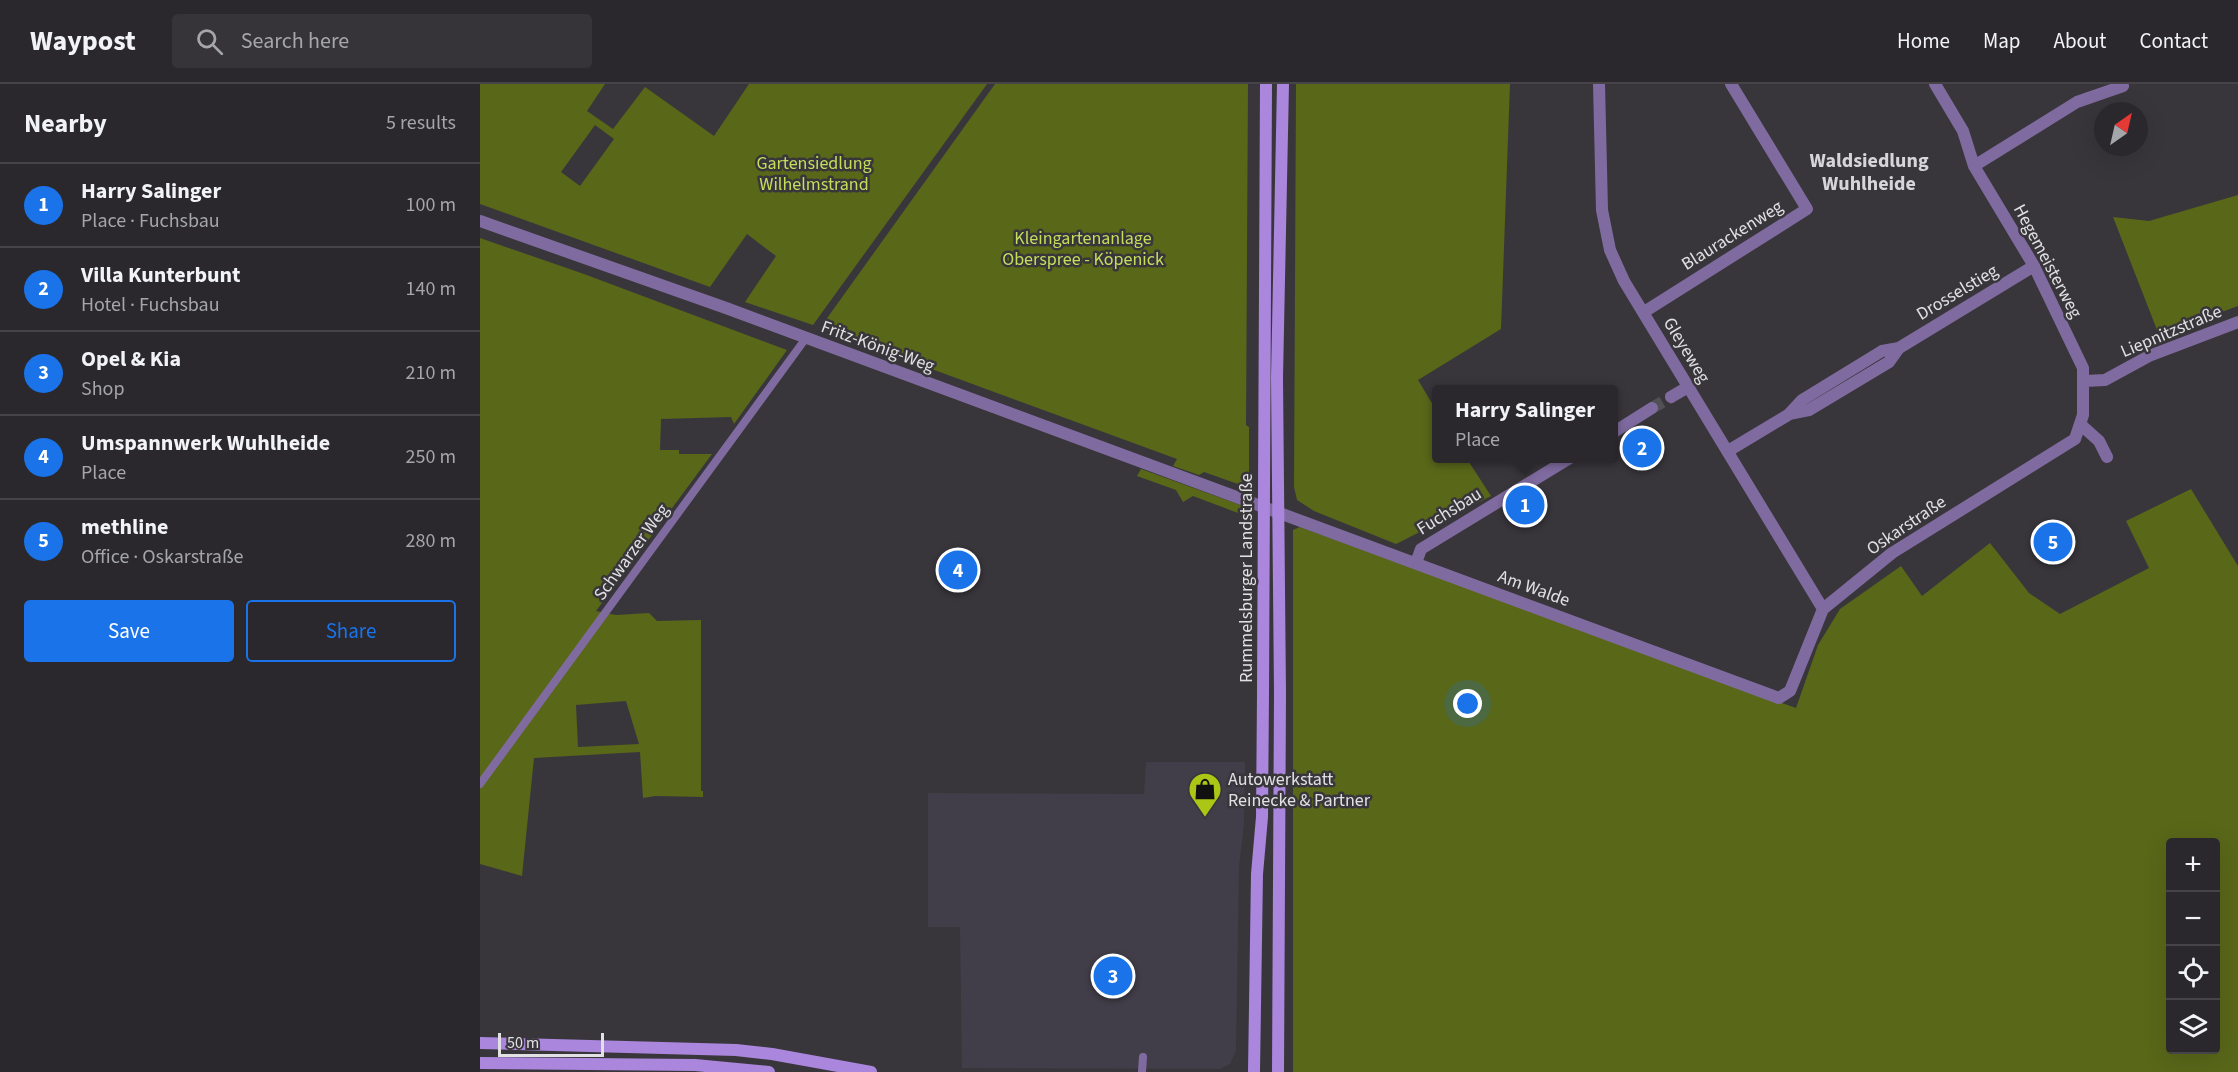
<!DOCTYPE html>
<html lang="en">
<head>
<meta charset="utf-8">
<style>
	:root { --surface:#2a282c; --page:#363438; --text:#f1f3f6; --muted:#a5a6a9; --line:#464448; --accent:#1a73e8 }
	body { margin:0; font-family:"Source Sans 3",sans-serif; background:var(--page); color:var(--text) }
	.controls { position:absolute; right:18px; bottom:18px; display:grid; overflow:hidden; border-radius:6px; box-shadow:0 6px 24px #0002 }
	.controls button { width:54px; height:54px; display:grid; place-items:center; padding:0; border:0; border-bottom:2px solid var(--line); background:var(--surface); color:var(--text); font:30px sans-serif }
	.compass { position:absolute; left:1614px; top:18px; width:54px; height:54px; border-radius:50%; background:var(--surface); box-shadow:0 6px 24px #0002; rotate:34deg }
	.scale { position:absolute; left:18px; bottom:15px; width:106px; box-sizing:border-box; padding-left:6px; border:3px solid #e1e0e3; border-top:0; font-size:16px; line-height:21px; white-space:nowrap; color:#e1e0e3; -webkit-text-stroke:4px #38363b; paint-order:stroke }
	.you { position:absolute; left:988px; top:620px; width:21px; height:21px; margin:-15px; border:4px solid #fff; border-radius:50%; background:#1a73e8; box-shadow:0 0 0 9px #1a73e833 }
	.badge { display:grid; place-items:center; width:39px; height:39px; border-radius:50%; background:var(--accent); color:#fff; font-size:20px; font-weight:700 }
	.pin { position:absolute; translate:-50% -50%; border:3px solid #fff; box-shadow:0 2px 6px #0006 }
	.popup { position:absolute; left:952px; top:301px; width:186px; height:78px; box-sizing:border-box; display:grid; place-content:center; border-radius:6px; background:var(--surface); filter:drop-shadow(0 2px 4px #0005); font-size:20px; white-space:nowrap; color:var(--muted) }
	.popup b { font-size:22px; color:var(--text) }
	.popup::after { content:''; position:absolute; left:50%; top:100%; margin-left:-12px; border:12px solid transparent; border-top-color:var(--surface) }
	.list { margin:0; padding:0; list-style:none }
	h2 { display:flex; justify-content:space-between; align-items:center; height:78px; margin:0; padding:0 24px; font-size:26px }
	h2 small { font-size:20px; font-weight:400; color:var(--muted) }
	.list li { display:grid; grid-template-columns:39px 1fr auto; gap:18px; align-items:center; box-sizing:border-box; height:84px; padding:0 24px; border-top:2px solid var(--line) }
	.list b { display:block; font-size:22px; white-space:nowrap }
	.list p { margin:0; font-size:20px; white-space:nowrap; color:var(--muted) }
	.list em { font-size:20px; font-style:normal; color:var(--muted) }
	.actions { display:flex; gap:12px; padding:18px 24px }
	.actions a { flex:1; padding:14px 0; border:2px solid var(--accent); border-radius:6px; text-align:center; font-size:21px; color:var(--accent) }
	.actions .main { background:var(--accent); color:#fff }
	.icon { flex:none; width:33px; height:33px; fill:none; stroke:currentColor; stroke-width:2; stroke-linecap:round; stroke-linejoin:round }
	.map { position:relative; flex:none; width:1758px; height:988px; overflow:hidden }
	header { display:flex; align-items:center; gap:36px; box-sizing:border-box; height:84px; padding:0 30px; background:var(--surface); border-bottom:2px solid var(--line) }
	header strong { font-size:28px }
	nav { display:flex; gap:33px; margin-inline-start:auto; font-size:21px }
	.search { width:420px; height:54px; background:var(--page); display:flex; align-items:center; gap:15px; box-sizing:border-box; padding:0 21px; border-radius:6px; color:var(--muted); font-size:22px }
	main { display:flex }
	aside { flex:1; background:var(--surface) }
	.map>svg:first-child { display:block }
	.built { fill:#423e49 }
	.green { fill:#596719; fill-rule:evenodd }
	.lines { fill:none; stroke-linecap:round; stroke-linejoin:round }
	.street-tunnel { stroke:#515054; stroke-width:12; stroke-dasharray:12 6; stroke-linecap:butt }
	.lane { stroke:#806ba0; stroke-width:8 }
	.street { stroke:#806ba0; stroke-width:12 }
	.secondary { stroke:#aa86dc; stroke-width:12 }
	.labels { text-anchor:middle; stroke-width:5; stroke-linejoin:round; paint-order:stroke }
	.park-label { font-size:18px; fill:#c4de5b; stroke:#38363b }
	.street-label { font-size:18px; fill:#e1e0e3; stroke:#38363b }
	.poi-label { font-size:18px; fill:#e1e0e3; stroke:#38363b; text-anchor:start }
	.neighbourhood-label { font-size:20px; font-weight:bold; fill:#d7d5db; stroke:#38363b }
</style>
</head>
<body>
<header>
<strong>Waypost</strong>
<div class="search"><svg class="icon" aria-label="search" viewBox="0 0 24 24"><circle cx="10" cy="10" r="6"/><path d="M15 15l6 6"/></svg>Search here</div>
<nav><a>Home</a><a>Map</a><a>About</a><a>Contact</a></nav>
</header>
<main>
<aside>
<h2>Nearby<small>5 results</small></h2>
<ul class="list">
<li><span class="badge">1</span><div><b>Harry Salinger</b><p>Place · Fuchsbau</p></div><em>100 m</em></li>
<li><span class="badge">2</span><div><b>Villa Kunterbunt</b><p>Hotel · Fuchsbau</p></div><em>140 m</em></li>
<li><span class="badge">3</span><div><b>Opel &amp; Kia</b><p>Shop</p></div><em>210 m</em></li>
<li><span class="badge">4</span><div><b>Umspannwerk Wuhlheide</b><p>Place</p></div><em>250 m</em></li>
<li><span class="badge">5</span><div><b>methline</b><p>Office · Oskarstraße</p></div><em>280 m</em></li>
</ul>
<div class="actions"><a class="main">Save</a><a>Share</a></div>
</aside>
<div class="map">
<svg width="1758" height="988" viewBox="0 0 1758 988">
	<rect width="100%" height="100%" fill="#38363b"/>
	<!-- built -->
	<path class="built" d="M666 678H765L764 739 759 783 756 967 750 980 740 985 482 984 480 843H448V709L664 710Z"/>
	<!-- green -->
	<path class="green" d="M0 0H125L107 27 133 45 165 3 234 52 269 0H507L333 241 265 218 296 172 267 150 230 203 0 120ZM115 41 134 55 100 102 81 88Z
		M515 0H768L766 341 769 343V394L758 400 724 388 719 391 693 382 697 375 340 244Z
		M816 0H1030L1021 245 938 296 956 326V374L987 375 1011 412 916 460 834 427 817 416 814 403Z
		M1758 111V222L1679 251 1633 133 1669 137Z
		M0 154 104 190 307 266 254 340 251 333 181 335 180 366H199V370H232L116 527 136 531 169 529 177 537 221 536V707H223V713L175 712 163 714 160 668 54 674 42 792 0 780ZM146 617 159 660 98 663 96 621Z
		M661 385 766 423V432L713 412 703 418 696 406 657 392Z
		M1711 405 1758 482V988H813V446L820 443 1316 624 1338 561 1360 525 1421 482 1442 512 1510 459 1549 509 1580 530 1669 484 1646 437ZM1690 758H1736V966H1690Z"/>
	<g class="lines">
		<!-- street-tunnel -->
		<path class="street-tunnel" d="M1172 324 1191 313"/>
		<!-- lane -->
		<path class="lane" d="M0 700 326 254
			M662 988 663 973"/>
		<!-- street -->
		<path class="street" d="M1119 0 1122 126 1130 166 1144 197 1343 525
			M1494 82 1597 18 1643 2
			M0 137 246 224 1299 614 1310 607 1343 525 1412 469 1595 355 1603 331V284L1554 182 1494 82 1483 47 1455 0
			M1164 228 1327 125 1251 0
			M1605 297 1625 296 1669 272 1758 238
			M1191 313 1208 303
			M1309 330 1329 326 1409 278 1419 264
			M1600 340 1619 357 1627 373
			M1134 348 1172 324
			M1248 367 1308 331 1322 316 1402 267 1419 264 1554 182
			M936 479 941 465 1090 374"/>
		<!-- secondary -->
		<path class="secondary" d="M0 959 256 966 292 970 391 988
			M0 979 215 981 289 988
			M774 988 777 790 782 733 783 611 786 0
			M798 988 800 609 797 294 803 0"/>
	</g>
	<!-- icons -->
	<defs>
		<g id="shop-pin" transform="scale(1.725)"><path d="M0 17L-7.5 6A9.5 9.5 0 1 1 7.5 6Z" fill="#abc615" stroke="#38363b"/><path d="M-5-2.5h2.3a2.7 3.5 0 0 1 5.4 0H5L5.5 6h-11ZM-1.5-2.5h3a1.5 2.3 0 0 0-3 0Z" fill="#111"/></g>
	</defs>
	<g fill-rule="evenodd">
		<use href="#shop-pin" x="725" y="705"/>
	</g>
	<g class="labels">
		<!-- park labels -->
		<g class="park-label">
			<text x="334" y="85">Gartensiedlung<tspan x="334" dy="21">Wilhelmstrand</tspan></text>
			<text x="603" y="160">Kleingartenanlage<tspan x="603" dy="21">Oberspree - Köpenick</tspan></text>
		</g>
		<!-- street labels -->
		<g class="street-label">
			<text transform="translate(1252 151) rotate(-32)" y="6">Blaurackenweg</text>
			<text transform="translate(1568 177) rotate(62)" y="6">Hegemeisterweg</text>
			<text transform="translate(1477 208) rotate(-31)" y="6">Drosselstieg</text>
			<text transform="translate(1691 247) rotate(-23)" y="6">Liepnitzstraße</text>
			<text transform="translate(398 262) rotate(20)" y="6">Fritz-König-Weg</text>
			<text transform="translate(1207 266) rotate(59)" y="6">Gleyeweg</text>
			<text transform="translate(969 427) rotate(-32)" y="6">Fuchsbau</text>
			<text transform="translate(1426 441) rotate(-34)" y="6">Oskarstraße</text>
			<text transform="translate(151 468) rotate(-54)" y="6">Schwarzer Weg</text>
			<text transform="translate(766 494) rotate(-90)" y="6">Rummelsburger Landstraße</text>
			<text transform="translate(1054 504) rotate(20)" y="6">Am Walde</text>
		</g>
		<!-- poi labels -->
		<g class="poi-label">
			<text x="748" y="701">Autowerkstatt<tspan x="748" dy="21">Reinecke &amp; Partner</tspan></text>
		</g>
		<!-- neighbourhood labels -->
		<g class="neighbourhood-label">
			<text x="1389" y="83">Waldsiedlung<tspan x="1389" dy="23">Wuhlheide</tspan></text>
		</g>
	</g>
</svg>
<div class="controls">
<button>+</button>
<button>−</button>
<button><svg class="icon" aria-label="locate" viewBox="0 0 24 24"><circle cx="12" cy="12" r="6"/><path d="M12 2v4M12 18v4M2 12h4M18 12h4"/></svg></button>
<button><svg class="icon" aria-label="layers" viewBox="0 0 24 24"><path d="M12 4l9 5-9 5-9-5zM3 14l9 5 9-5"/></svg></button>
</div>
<svg class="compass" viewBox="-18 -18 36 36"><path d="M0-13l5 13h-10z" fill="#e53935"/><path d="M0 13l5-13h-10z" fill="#a5a6a9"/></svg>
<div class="scale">50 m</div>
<div class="you"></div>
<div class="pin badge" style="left:1045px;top:421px">1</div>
<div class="popup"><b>Harry Salinger</b>Place</div>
<div class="pin badge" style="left:1162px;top:364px">2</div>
<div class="pin badge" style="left:633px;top:892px">3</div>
<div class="pin badge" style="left:478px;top:486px">4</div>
<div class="pin badge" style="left:1573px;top:458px">5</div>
</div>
</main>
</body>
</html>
